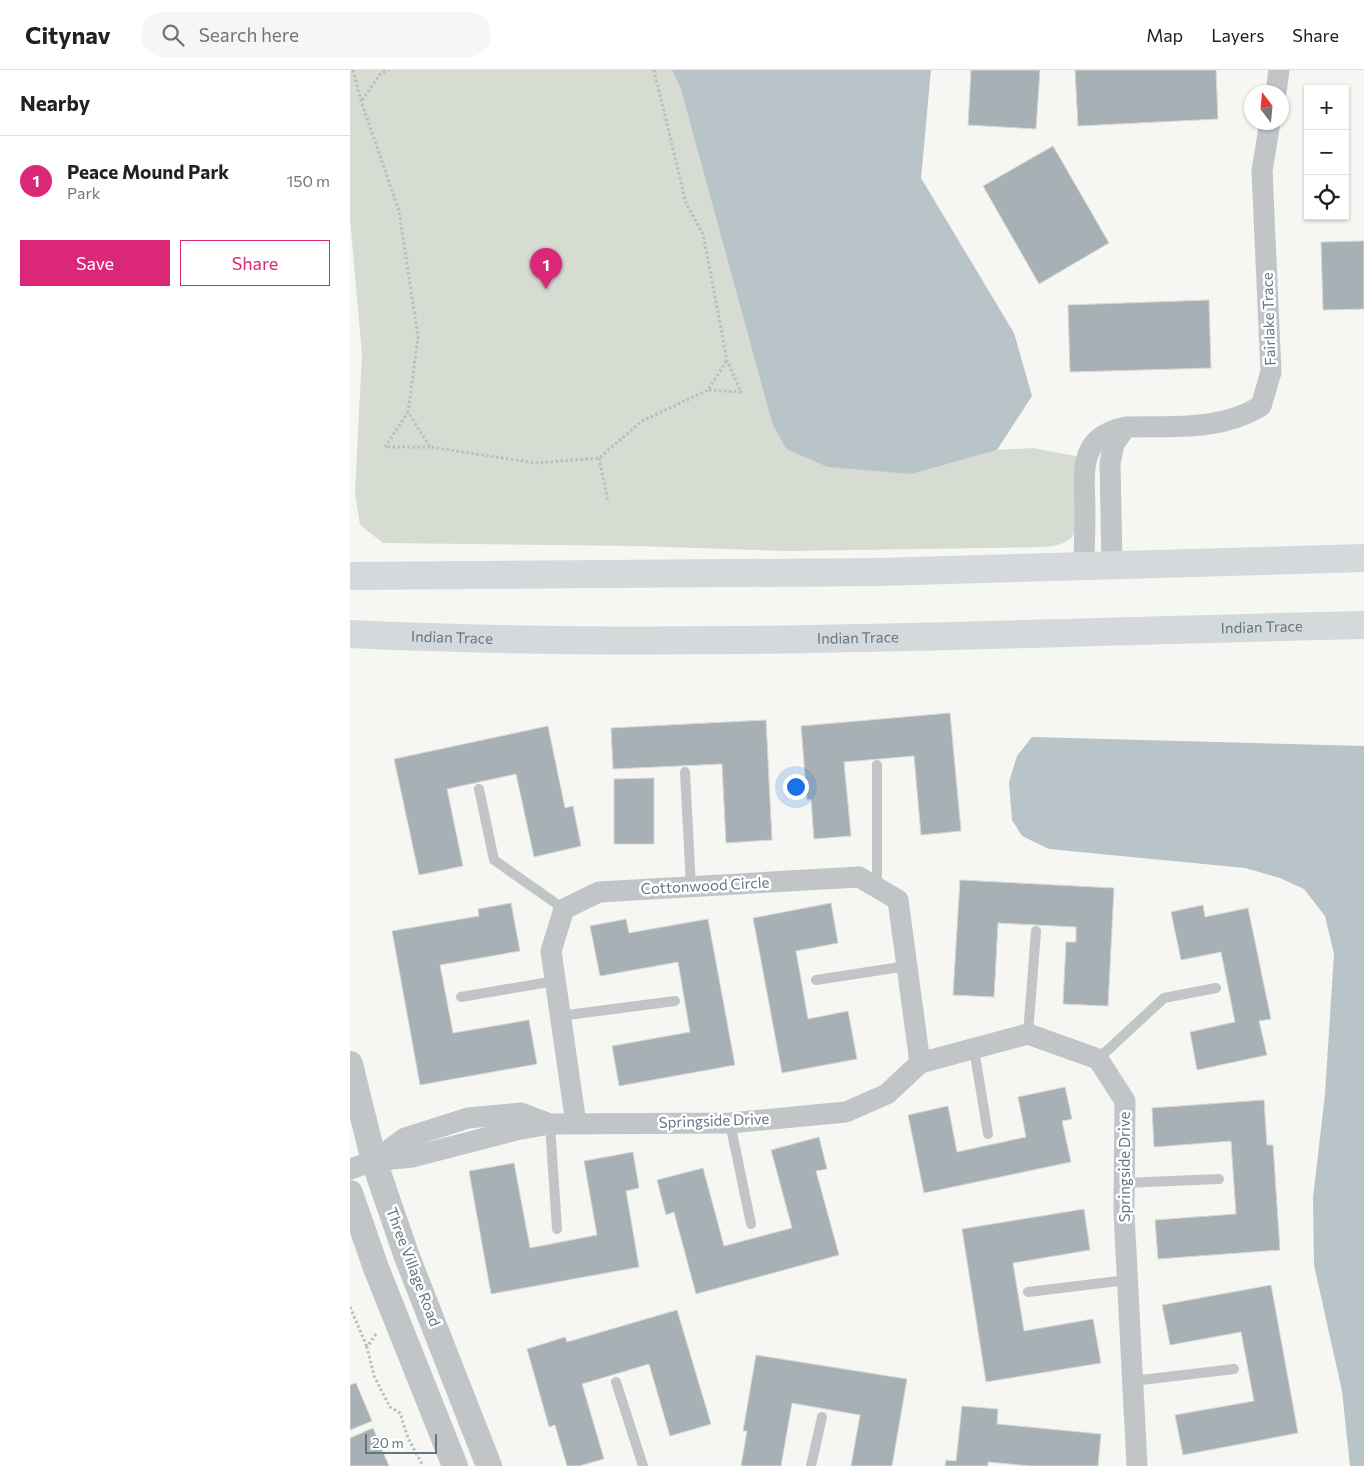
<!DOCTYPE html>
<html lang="en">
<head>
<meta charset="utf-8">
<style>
	:root { --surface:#fff; --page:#f6f6f6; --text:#202124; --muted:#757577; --line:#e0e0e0; --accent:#db2777 }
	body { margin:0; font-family:Commissioner,sans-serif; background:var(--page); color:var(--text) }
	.controls { position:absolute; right:15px; top:15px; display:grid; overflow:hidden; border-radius:0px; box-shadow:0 1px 4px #0004 }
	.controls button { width:45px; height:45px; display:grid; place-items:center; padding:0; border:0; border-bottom:1px solid var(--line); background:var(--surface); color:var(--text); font:25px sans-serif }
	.compass { position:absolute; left:894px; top:15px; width:45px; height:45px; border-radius:50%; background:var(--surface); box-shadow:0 1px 4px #0004; rotate:344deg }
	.scale { position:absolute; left:15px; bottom:12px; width:72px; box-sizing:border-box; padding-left:5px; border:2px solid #657683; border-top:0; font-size:14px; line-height:18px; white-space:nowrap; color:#657683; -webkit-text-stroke:4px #fff; paint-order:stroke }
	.you { position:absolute; left:445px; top:716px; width:18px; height:18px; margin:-12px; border:4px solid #fff; border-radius:50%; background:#1a73e8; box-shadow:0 0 0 8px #1a73e833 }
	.badge { display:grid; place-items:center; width:32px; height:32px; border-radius:50%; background:var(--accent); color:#fff; font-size:16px; font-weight:700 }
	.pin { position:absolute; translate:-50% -41px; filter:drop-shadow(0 1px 2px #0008) }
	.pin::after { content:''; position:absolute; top:26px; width:18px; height:15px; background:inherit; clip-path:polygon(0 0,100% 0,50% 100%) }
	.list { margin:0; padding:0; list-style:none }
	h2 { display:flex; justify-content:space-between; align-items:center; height:65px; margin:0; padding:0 20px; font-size:21px }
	h2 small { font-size:16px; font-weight:400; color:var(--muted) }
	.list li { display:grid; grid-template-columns:32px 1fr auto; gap:15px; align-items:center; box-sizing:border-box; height:90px; padding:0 20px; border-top:1px solid var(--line) }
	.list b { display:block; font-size:19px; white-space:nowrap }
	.list p { margin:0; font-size:16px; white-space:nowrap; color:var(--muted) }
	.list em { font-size:16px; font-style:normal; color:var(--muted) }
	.actions { display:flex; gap:10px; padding:15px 20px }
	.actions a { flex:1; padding:11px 0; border:1px solid var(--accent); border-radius:0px; text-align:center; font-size:18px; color:var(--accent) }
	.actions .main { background:var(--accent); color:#fff }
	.icon { flex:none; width:28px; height:28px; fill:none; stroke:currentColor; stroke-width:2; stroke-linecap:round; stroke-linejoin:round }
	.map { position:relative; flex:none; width:1014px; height:1396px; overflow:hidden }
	header { display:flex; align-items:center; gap:30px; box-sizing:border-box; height:70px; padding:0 25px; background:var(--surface); border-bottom:1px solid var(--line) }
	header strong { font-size:24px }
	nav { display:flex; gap:28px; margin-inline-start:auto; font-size:18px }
	.search { width:350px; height:45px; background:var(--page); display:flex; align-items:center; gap:12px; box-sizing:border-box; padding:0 18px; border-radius:28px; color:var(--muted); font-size:19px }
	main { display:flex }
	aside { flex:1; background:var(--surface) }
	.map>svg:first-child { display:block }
	.green { fill:#d7dcd3 }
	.water { fill:#b8c4c8 }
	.building { fill:#a7b0b5; stroke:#d7d7d5 }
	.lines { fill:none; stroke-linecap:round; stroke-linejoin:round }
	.path { stroke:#bbbdbf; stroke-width:3; stroke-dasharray:2.5 2.5; stroke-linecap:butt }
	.service { stroke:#c1c5c8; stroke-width:10 }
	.minor { stroke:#c1c5c8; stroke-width:21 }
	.tertiary { stroke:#c1c5c8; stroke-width:26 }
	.secondary { stroke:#d4d9dc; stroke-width:28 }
	.labels { text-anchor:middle; stroke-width:5; stroke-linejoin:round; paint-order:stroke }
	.street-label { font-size:15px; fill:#657683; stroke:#fff }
</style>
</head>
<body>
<header>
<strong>Citynav</strong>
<div class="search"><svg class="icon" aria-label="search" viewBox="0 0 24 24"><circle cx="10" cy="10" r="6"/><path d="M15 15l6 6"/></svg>Search here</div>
<nav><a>Map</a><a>Layers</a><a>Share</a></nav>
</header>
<main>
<aside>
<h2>Nearby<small></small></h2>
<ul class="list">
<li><span class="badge">1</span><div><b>Peace Mound Park</b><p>Park</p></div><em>150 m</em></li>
</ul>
<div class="actions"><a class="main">Save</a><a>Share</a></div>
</aside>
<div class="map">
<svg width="1014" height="1396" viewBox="0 0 1014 1396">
	<rect width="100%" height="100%" fill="#f6f6f2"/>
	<!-- green -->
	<path class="green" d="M0 0H322L331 20 422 353 436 379 562 404 647 380 683 378 736 388C734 406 733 458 720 469 712 475 703 476 694 477L437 481 286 476 33 473 10 455 5 423 12 284 0 149Z"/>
	<!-- water -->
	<path class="water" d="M322 0H581L571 108 664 263 682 326 647 380 562 404 478 397 436 379 422 353 331 20Z
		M682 667 1014 676V1396H1000L992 1321 964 1195 963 1128 975 1024 984 884 975 846 954 819 930 808 895 798 699 779 672 766 662 750 659 712 667 686Z"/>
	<!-- building -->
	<path class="building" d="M621 0H690L686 59 618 55Z
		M725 0H866L868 49 728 56Z
		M703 76 759 173 689 214 633 116Z
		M1014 171V239L973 240 971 172Z
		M859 230 861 298 720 302 718 235Z
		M600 643 611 761 571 765 564 686 494 692 501 766 464 769 461 729 457 730 451 656Z
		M416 650 422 770 376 773 372 694 263 699 261 658Z
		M198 656 215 738 223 736 231 776 184 787 166 704 97 719 113 796 69 805 44 689Z
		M304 708V774H264V709Z
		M610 810 764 818 758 936 713 934 716 872H726V857L648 853 644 927 603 925Z
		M161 833 170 881 90 895 103 963 179 950 187 994 70 1015 42 861 129 846 128 839Z
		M481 833 488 873 446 881 458 949 498 941 507 989 432 1003 403 848Z
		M853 835 855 847 898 838 921 949 909 951 917 985 847 1000 840 962 885 952 871 882 831 890 821 842Z
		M276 849 279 863 358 849 385 995 269 1016 262 976 340 962 328 892 250 906 240 856Z
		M715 1017 722 1049 712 1051 721 1092 574 1123 558 1045 598 1036 607 1082 676 1067 668 1027Z
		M914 1030 917 1075H923L930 1180 808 1189 805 1150 886 1144 881 1071 804 1077 802 1038Z
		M469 1067 477 1099 466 1101 489 1185 346 1224 324 1142 316 1145 307 1110 353 1098 374 1176 442 1158 421 1080Z
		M283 1082 289 1118 276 1121 289 1197 141 1224 119 1101 164 1093 180 1178 247 1165 234 1091Z
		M734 1139 740 1180 663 1193 674 1261 743 1249 751 1293 636 1312 612 1159Z
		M921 1215 948 1363 833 1385 825 1345 904 1331 891 1262 820 1275 812 1235Z
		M327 1240 361 1354 320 1366 299 1294 232 1314 254 1389 229 1396H217L205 1355 199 1357 177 1279 215 1267 217 1272Z
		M406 1285 557 1309 542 1396H501L510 1345 442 1333 431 1396H391L397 1361H393Z
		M6 1313 22 1351 0 1360V1315Z
		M612 1336 648 1339 647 1354 751 1364 748 1396H680L638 1392V1396H595L596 1390 606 1391Z
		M23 1358 39 1396H0V1368Z"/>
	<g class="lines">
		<!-- path -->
		<path class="path" d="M3 0 11 31 49 141 68 267 58 342
			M304 0 336 133 353 164 377 290 391 322 358 320
			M12 30 31 3 39 0
			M80 377H35L58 342 80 377 186 393 249 388 292 351 358 320 377 290
			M249 388 258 432
			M0 1237 17 1277
			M26 1264 17 1277 24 1306 40 1337 50 1343 58 1368 73 1396"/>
		<!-- service -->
		<path class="service" d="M527 695V818
			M335 702 341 817
			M129 719 144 790 214 839
			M466 910 557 896
			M111 927 205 911
			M210 946 325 931
			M678 964 686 861
			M624 979 638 1064
			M748 989 814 928 866 918
			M380 1053 401 1154
			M200 1054 207 1159
			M774 1113 869 1109
			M678 1222 777 1210
			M783 1311 884 1299
			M266 1312 293 1396
			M461 1396 472 1347"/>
		<!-- minor -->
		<path class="minor" d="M926 22 929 0
			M776 357C822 356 871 361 911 336L921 302 912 101 920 52
			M734 495C734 477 735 458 735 440 734 401 728 366 776 357L764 374 760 393 762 494
			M200 1054 380 1053 496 1042 537 1024 570 993 678 964 748 989 775 1031 774 1143 787 1396
			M226 1054 201 881 214 839 249 822 509 807 548 830 570 993
			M0 1099 24 1091 62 1087 166 1060 200 1054 171 1043 118 1048 55 1068 24 1091"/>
		<!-- tertiary -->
		<path class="tertiary" d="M0 994 24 1091 57 1187 139 1396
			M0 1123 26 1198 105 1396"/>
		<!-- secondary -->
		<g class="secondary">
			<path d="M0 506 528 502 1014 488"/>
			<path id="s1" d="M0 564C338 580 676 562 1014 555"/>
		</g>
	</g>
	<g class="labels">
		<!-- street labels -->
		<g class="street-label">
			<text transform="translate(919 249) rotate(-92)" y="5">Fairlake Trace</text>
			<text dy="5" stroke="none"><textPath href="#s1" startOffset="912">Indian Trace</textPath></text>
			<text dy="5" stroke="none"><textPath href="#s1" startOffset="102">Indian Trace</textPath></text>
			<text dy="5" stroke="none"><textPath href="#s1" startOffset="508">Indian Trace</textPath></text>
			<text transform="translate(355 816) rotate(-3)" y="5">Cottonwood Circle</text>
			<text transform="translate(364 1051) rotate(-2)" y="5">Springside Drive</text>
			<text transform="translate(775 1097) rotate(-90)" y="5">Springside Drive</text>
			<text transform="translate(63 1197) rotate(69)" y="5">Three Village Road</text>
		</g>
	</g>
</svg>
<div class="controls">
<button>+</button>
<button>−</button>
<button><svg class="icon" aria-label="locate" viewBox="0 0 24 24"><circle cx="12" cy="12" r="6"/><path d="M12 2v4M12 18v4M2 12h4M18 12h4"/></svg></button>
</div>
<svg class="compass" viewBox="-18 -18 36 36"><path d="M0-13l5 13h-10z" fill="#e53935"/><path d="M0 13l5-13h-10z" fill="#757577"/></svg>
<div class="scale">20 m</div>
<div class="you"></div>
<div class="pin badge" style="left:196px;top:219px">1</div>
</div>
</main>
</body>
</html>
